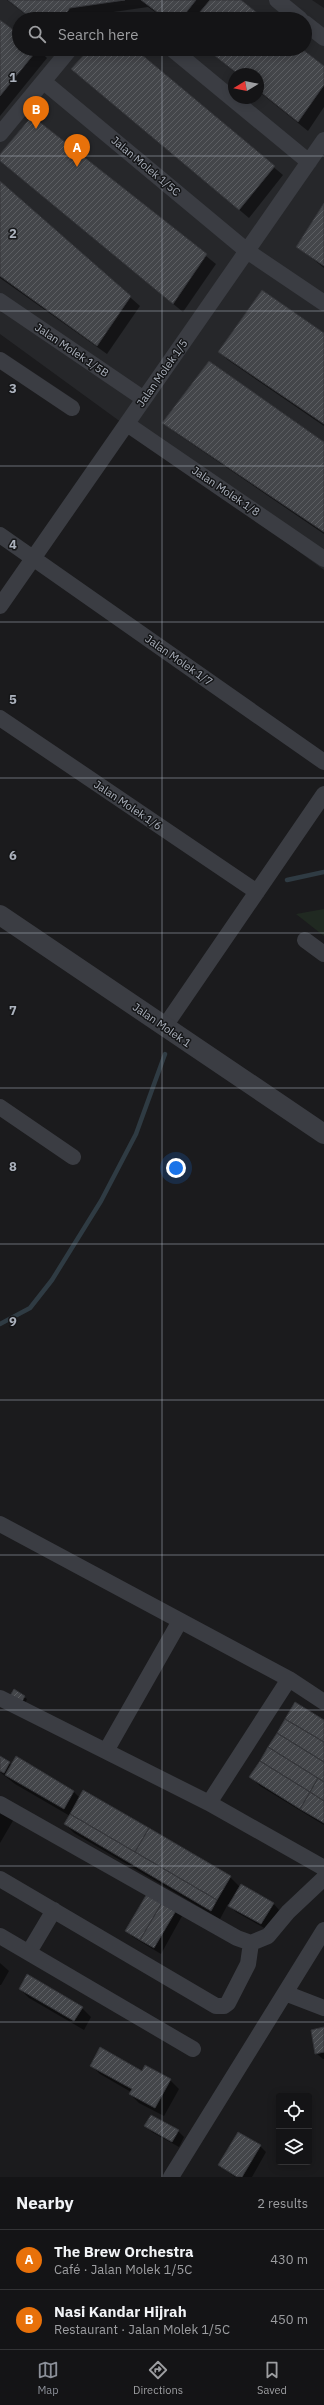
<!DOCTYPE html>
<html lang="en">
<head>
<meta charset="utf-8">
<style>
	:root { --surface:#141416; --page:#212123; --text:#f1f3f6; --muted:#9d9ea1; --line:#333335; --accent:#8c9099 }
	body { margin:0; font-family:"IBM Plex Sans",sans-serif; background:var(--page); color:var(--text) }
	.controls { position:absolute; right:12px; bottom:12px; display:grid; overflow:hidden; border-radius:4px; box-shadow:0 2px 10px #0003 }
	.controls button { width:36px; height:36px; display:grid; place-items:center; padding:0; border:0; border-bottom:1px solid var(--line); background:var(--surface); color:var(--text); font:20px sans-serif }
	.compass { position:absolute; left:228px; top:68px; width:36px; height:36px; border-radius:50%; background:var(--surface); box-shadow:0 2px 10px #0003; rotate:260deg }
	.you { position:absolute; left:176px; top:1168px; width:14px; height:14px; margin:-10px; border:3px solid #fff; border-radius:50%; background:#1a73e8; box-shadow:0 0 0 6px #1a73e833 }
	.badge { display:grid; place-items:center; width:26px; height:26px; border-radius:50%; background:var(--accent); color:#fff; font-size:13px; font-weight:700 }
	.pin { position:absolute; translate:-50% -33px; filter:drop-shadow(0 1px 2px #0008) }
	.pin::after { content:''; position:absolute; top:21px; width:14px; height:12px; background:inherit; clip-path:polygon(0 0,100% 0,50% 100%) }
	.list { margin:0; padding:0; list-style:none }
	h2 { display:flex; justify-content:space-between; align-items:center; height:52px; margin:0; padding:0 16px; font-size:17px }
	h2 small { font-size:13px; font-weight:400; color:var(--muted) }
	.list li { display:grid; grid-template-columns:26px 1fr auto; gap:12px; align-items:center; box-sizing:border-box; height:60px; padding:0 16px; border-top:1px solid var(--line) }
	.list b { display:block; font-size:15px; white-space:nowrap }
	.list p { margin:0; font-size:13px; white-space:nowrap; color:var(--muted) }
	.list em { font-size:13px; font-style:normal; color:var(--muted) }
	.icon { flex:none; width:22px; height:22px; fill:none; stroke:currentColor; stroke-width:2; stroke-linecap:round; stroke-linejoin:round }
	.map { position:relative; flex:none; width:324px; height:2177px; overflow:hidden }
	.search { position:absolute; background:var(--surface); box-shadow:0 2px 10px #0003; left:12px; right:12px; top:12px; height:44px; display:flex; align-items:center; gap:10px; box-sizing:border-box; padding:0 14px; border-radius:22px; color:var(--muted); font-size:15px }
	.sheet { height:172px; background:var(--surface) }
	nav { display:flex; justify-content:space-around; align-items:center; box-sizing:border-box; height:56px; border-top:1px solid var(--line); background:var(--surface); font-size:11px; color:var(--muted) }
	nav a { display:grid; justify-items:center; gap:2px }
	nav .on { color:var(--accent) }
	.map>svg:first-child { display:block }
	.built { fill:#26272a; fill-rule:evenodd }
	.green { fill:#202921 }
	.shadow { fill:#0007 }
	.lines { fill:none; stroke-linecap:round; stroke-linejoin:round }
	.stream { stroke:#2f3b43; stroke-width:4.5 }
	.building { fill:url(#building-hatch); stroke:#343539 }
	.minor { stroke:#3b3d43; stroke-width:16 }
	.tertiary { stroke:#3b3d43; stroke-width:20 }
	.grid { fill:none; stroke:#acb2bd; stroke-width:1; stroke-opacity:0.55 }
	.labels { text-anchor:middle; stroke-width:3; stroke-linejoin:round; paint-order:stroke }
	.street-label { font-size:11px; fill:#acb2bd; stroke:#151618 }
	.grid-label { font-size:13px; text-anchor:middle; font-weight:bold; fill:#acb2bd; stroke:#151618; stroke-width:3; stroke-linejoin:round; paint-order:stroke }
</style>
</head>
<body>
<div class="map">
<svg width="324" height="2177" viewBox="0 0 324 2177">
	<defs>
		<pattern id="building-hatch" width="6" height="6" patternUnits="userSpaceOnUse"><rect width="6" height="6" fill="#44464a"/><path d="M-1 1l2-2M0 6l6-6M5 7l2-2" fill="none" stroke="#5c5e62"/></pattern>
	</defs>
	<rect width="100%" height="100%" fill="#1b1b1d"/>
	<!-- built -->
	<path class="built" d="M0 0H312L324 8V570L0 334ZM19 19H305V49H19ZM234 74H258V98H234Z"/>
	<!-- green -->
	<path class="green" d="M324 909V936L296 914Z"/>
	<!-- shadow -->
	<path class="shadow" d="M7 0H239L263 19H165L148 7 79 17 77 19H31Z
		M0 21 19 35V49H38L47 58 0 116Z
		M90 49H133L283 175 249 218 72 69Z
		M206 49H301L324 67V107L308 131 258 91V74H237Z
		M32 117 216 264 183 312 0 161V155Z
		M0 182 140 306 107 354 0 278Z
		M324 205V268L297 246Z
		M324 334V426L228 360 219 352Z
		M164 422 324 444V534L173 431Z
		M14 1691 27 1699 23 1708Z
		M324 1721V1825L260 1786 251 1777Z
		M0 1757 12 1765 16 1758 74 1792 80 1798 230 1877 240 1887 273 1903 279 1910 268 1930 236 1912 228 1904 220 1919 74 1833 65 1824 70 1816 15 1784 0 1772Z
		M0 1808 14 1819 0 1843Z
		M176 1909 182 1916 161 1954 133 1937 127 1931Z
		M0 1963 9 1971 1 1985H0Z
		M20 1989 82 2008 91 2017 84 2030 29 1998Z
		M324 2028V2059H323L316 2053Z
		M91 2065 142 2072 170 2080 179 2089 164 2116 139 2103 130 2094 131 2092 100 2074Z
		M146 2126 178 2131 184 2137 179 2147 152 2132Z
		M260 2146 266 2152 252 2177H235L219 2165Z"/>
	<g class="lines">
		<!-- stream -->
		<path class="stream" d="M287 880 324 872
			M0 1324 30 1308 52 1280 101 1201 136 1134 165 1054"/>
	</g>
	<!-- building -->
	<path class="building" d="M8 0H125L70 8 62 19H32Z
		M141 0H196L181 19H166Z
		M210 0H241L265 19H194Z
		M0 20 19 34V49H38L0 96Z
		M89 49H135L275 166 239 210 71 69Z
		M206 49H302L324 66V85L298 122 258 90V74H238Z
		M32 116 207 254 173 304 0 161V154Z
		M0 181 131 296 97 346 0 276Z
		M324 203V266L296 247Z
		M262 290 324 333V424L218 352Z
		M209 361 324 442V532L162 423Z
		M14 1689 25 1696 20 1705 8 1699Z
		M295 1702 324 1720V1742L285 1719Z
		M285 1719 324 1742V1762L277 1733Z
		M277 1733 324 1762V1782L268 1747Z
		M268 1747 318 1778 310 1792 260 1761Z
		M0 1756 10 1762 4 1773 0 1771Z
		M16 1756 74 1791 64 1809 5 1775Z
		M260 1761 310 1792 300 1809 249 1777Z
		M318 1778 324 1782V1801L310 1792Z
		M83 1790 149 1828 135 1852 70 1814Z
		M310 1792 324 1801V1823L300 1809Z
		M70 1814 217 1900 211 1911 64 1824Z
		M149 1828 231 1876 217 1900 135 1852Z
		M241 1884 274 1903 261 1924 228 1906Z
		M148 1892 163 1901 140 1940 125 1931Z
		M163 1901 177 1909 154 1948 140 1940Z
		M27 1974 83 2007 74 2021 19 1989Z
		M324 2027V2052L315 2054 311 2030Z
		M100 2047 142 2071 145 2065 171 2079 155 2108 129 2094 132 2089 90 2066Z
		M151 2115 179 2130 172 2142 144 2126Z
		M238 2132 261 2145 242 2177H237L218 2165Z"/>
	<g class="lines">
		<!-- minor -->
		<path class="minor" d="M277 0 300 19
			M305 23 324 38
			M172 49 309 162
			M44 82 247 251 324 303
			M0 134 70 49
			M0 301 144 399
			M0 360 72 408
			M127 424 324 559
			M0 535 324 762
			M0 606 324 140
			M0 718 257 892
			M305 940 324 954
			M165 1026 324 794
			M0 1107 73 1157
			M0 1524 289 1679 324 1702
			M0 1698 209 1803 324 1868
			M106 1751 180 1621
			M209 1803 289 1679
			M0 1804 237 1938 251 1943 268 1936 288 1912 324 1878
			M0 1879 216 2006H224L228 2003 248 1964 251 1943
			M0 1936 193 2049
			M29 1952 54 1910
			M285 1993 324 2008
			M171 2177 324 1930"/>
		<!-- tertiary -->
		<path class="tertiary" d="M0 915 324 1134"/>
	</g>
	<!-- grid -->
	<path class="grid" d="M162 0V19M162 49V2177M0 156H324M0 311H324M0 466H324M0 622H324M0 778H324M0 933H324M0 1088H324M0 1244H324M0 1400H324M0 1555H324M0 1710H324M0 1866H324M0 2022H324"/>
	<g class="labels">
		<!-- street labels -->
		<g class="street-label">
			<text transform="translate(146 166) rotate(40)" y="4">Jalan Molek 1/5C</text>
			<text transform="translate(72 350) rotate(34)" y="4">Jalan Molek 1/5B</text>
			<text transform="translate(162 373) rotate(-55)" y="4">Jalan Molek 1/5</text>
			<text transform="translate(226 491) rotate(34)" y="4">Jalan Molek 1/8</text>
			<text transform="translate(179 660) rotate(35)" y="4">Jalan Molek 1/7</text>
			<text transform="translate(128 805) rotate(34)" y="4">Jalan Molek 1/6</text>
			<text transform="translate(162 1025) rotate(35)" y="4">Jalan Molek 1</text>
		</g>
	</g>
	<g class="grid-label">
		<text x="13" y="82">1</text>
		<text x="13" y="238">2</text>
		<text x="13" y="393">3</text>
		<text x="13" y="549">4</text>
		<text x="13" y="704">5</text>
		<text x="13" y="860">6</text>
		<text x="13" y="1015">7</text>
		<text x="13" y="1171">8</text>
		<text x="13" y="1326">9</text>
	</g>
</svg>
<div class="controls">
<button><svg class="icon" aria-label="locate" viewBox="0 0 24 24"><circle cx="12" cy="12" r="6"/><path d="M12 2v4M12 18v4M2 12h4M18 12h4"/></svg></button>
<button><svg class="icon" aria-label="layers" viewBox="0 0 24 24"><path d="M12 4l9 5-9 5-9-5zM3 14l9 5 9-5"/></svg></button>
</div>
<svg class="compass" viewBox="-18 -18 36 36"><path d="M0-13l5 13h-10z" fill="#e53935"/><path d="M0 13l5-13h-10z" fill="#9d9ea1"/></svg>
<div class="you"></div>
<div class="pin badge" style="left:77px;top:167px;background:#e8710a">A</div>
<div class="pin badge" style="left:36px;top:129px;background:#e8710a">B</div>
<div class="search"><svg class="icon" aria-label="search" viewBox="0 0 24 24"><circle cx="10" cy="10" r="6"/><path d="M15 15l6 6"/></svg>Search here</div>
</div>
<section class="sheet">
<h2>Nearby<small>2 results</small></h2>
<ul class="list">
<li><span class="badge" style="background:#e8710a">A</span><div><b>The Brew Orchestra</b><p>Café · Jalan Molek 1/5C</p></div><em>430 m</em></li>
<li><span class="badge" style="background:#e8710a">B</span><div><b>Nasi Kandar Hijrah</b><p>Restaurant · Jalan Molek 1/5C</p></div><em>450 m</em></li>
</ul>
</section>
<nav>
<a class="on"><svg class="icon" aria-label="map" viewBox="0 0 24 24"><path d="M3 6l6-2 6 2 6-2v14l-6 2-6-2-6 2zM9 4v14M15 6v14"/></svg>Map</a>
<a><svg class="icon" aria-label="directions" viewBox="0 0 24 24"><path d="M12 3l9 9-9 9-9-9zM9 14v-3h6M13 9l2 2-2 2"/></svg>Directions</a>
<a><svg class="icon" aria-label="saved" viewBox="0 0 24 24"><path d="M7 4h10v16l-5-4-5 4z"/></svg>Saved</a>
</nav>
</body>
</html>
